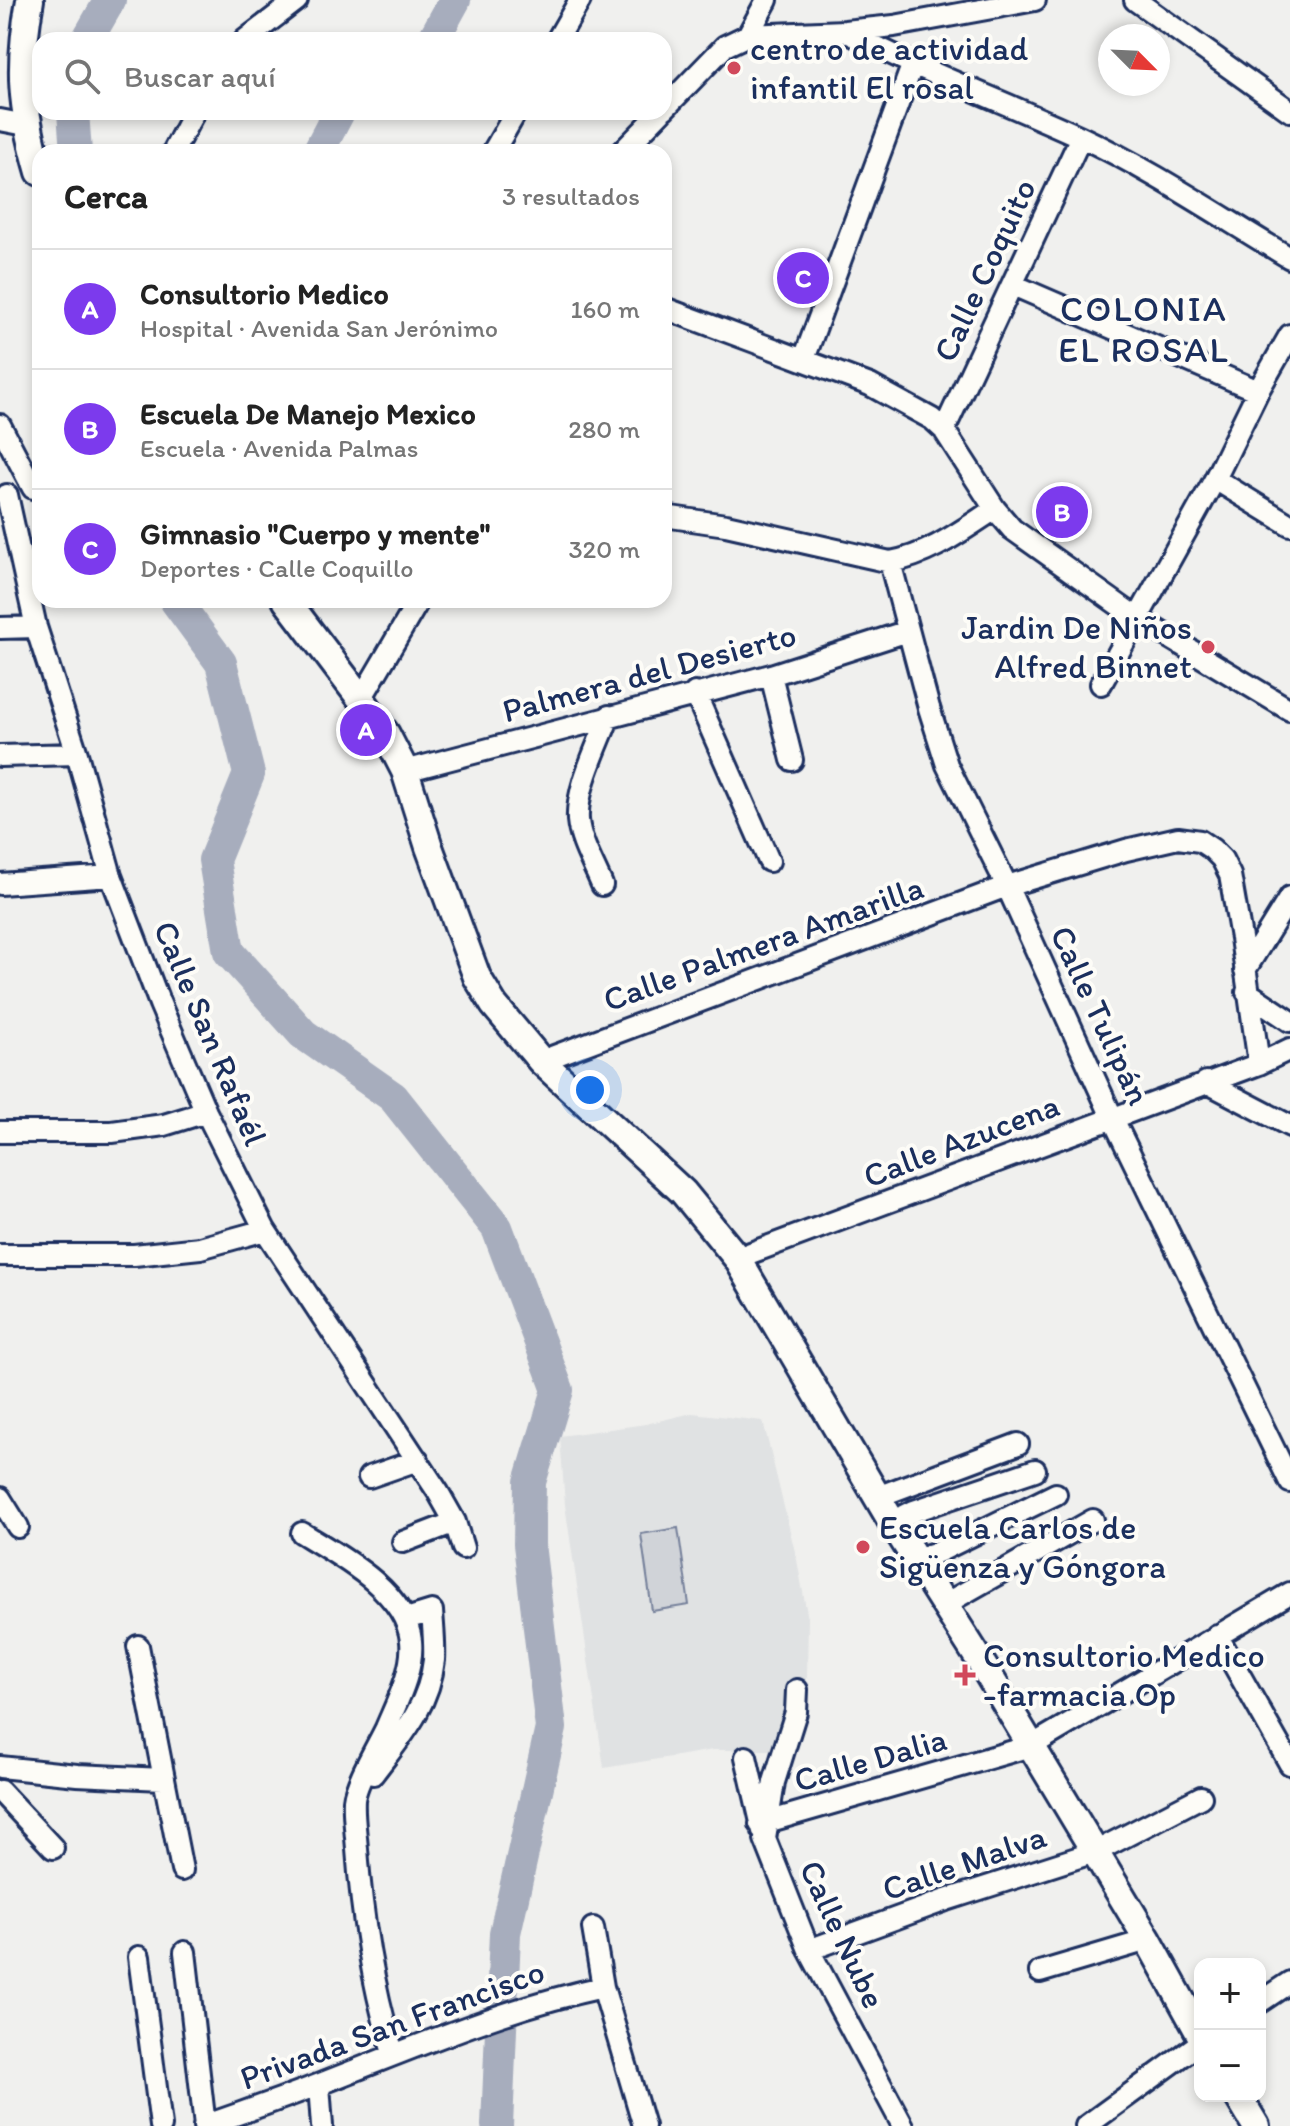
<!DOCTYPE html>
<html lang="es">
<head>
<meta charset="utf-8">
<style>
	:root { --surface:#fff; --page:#f2f2f2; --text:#222; --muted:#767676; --line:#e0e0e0; --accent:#7c3aed }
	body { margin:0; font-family:Itim,sans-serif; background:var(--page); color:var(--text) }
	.controls { position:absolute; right:24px; bottom:24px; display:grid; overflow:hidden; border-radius:16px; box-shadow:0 4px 12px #0003 }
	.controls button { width:72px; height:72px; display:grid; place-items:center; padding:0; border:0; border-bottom:2px solid var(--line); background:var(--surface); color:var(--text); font:40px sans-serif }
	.compass { position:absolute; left:1098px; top:24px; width:72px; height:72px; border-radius:50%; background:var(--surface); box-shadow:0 4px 12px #0003; rotate:114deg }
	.you { position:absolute; left:590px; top:1090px; width:28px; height:28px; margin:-20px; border:6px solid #fff; border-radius:50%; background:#1a73e8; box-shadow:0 0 0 12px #1a73e833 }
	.badge { display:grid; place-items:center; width:52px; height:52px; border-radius:50%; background:var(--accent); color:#fff; font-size:26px; font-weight:700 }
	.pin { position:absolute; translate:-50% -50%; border:4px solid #fff; box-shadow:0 2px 8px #0006 }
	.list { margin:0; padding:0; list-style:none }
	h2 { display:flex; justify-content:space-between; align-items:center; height:104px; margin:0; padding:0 32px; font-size:34px }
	h2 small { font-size:26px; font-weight:400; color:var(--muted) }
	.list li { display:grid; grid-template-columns:52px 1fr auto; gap:24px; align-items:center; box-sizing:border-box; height:120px; padding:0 32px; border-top:2px solid var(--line) }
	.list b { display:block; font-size:30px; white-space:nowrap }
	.list p { margin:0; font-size:26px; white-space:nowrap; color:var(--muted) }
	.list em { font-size:26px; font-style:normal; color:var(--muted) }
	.icon { flex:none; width:44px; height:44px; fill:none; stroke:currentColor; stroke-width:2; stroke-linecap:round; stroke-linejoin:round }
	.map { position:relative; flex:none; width:1290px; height:2126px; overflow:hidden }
	.search { position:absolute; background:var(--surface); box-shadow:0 4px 12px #0003; left:32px; top:32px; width:640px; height:88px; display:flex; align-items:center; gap:20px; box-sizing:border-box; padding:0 28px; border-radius:24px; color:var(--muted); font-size:30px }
	.panel { position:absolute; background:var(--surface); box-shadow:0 4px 12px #0003; left:32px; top:144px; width:640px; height:464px; border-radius:24px }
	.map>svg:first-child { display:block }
	.built { fill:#e0e2e3 }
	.green { fill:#d0d3d8; stroke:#76819b; stroke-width:2 }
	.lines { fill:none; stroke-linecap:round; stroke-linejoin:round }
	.river { stroke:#a7adbd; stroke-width:32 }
	.minor-casing { stroke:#1b2f5e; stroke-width:26 }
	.major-casing { stroke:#1b2f5e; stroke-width:32 }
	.minor { stroke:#fdfcf7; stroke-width:20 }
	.major { stroke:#fdfcf7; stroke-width:26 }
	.poi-dot { fill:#d1495b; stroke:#fdfcf7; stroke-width:3 }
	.labels { text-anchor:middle; stroke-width:8; stroke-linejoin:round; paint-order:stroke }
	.poi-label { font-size:34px; fill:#1b2f5e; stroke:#fdfcf7; text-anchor:start }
	.street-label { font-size:34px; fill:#1b2f5e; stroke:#fdfcf7 }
	.neighbourhood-label { font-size:36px; letter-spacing:2px; fill:#1b2f5e; stroke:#fdfcf7 }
</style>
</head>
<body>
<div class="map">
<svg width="1290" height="2126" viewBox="0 0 1290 2126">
	<rect width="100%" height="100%" fill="#f0f0ee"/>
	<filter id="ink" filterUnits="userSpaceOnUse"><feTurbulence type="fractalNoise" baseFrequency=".0125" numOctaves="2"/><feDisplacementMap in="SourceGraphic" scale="16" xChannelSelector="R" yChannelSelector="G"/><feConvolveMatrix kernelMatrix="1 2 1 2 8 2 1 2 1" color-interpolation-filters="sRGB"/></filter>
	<g filter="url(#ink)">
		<!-- built -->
		<path class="built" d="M692 1413 763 1421 797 1560 808 1619 807 1677 801 1717 784 1750H713L604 1768 565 1505 560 1436 646 1424Z"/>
		<!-- green -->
		<path class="green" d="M678 1528 689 1605 652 1611 641 1534Z"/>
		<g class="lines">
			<!-- river -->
			<path class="river" d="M87 40 110 0
				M433 40 455 0
				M73 112 76 152
				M318 152 339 112
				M175 600 221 663 249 774 214 860 229 952 303 1034 393 1097 497 1228 558 1390 530 1482 529 1544 551 1728 505 1933 497 2126"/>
			<!-- minor casing -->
			<g class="minor-casing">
				<path id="minor" d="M1135 0 1290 111
					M845 31C922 71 1000 100 1079 136 1152 170 1221 217 1290 258
					M748 35 767 0
					M245 40 297 0
					M557 40 580 0
					M664 109 725 46 748 35 845 31 894 26 1035 0
					M0 120 26 125
					M173 152 194 112
					M493 152 516 112
					M622 152 661 112
					M1013 285 1258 391
					M664 308 870 385 932 419 944 430 995 509 1012 529 1137 618 1290 710
					M804 359 912 66
					M0 425 33 488
					M944 430 1081 137
					M1215 479 1290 525
					M7 495 36 627 77 754 111 876 160 1004 206 1112 265 1230 438 1492 455 1522 463 1548
					M664 516 726 525 890 562C930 555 961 531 995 509
					M890 562 929 708 947 765 1007 886 1112 1117 1290 1482
					M0 628 36 627
					M771 675 792 760
					M1101 684 1215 479 1258 391 1290 335
					M695 693 769 861
					M361 699 419 600
					M0 756 77 754
					M405 771 771 675 908 631
					M0 884 111 876
					M602 885C594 865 580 842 578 820 576 788 598 746 609 716
					M1245 970 1290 897
					M1247 992 1290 1021
					M541 1061 1007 886 1126 850 1178 838 1200 841 1212 849 1222 859 1230 875 1241 938 1259 1064
					M1206 1082 1290 1126
					M0 1132H112L164 1125 206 1112
					M0 1255H134L200 1248 265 1230
					M737 1258 1259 1064 1290 1049
					M369 1477 418 1460
					M877 1497 1018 1444
					M0 1498 18 1527
					M892 1522 914 1511 1035 1470
					M302 1533C340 1556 406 1591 411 1641 414 1669 397 1702 386 1728 377 1747 356 1781 354 1800 353 1816 356 1834 357 1849 362 1918 373 1987 393 2053
					M403 1542 455 1522
					M916 1559 938 1552 1056 1494
					M945 1604 1093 1520
					M1217 1635 1290 1764
					M138 1646 182 1870
					M797 1690 796 1712 774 1782 765 1839 809 1950 903 2126
					M746 1757 763 1831
					M0 1767 77 1775 163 1779
					M373 1774C400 1738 429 1707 434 1660 435 1644 433 1627 432 1611L406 1619
					M0 1791 53 1848
					M760 1824 1031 1746 1290 1593
					M593 1928 603 1987 644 2126
					M809 1950 946 1900 1095 1852 1201 1797
					M185 1952 205 2126
					M139 1957 161 2126
					M1040 1972 1148 1940
					M1260 2002 1290 1982
					M319 2085 322 2126
					M204 2126C243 2112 282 2099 320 2084 413 2048 504 2008 603 1987
					M1086 2126 1200 2043"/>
			</g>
			<!-- major casing -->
			<g class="major-casing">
				<path id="major" d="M30 0C18 67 21 107 40 172
					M286 600 361 699 386 734 405 771 429 847 477 977 494 1005 541 1061 683 1192 737 1258 892 1522 979 1659 1148 1940 1200 2034
					M1238 2096 1256 2126"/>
			</g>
			<!-- minor -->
			<use href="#minor" class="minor"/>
			<!-- major -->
			<use href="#major" class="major"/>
		</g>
	</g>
	<!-- markers -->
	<g class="poi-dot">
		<circle cx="734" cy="68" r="8"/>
		<circle cx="1208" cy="647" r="8"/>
		<circle cx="863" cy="1547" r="8"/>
		<path d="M961 1663h8v8h8v8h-8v8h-8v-8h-8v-8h8z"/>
	</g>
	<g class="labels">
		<!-- poi labels -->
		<g class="poi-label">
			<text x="750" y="60">centro de actividad<tspan x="750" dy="39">infantil El rosal</tspan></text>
			<text x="1192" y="639" text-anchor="end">Jardin De Niños<tspan x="1192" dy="39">Alfred Binnet</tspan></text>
			<text x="879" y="1539">Escuela Carlos de<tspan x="879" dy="39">Sigüenza y Góngora</tspan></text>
			<text x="983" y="1667">Consultorio Medico<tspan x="983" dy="39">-farmacia Op</tspan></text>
		</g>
		<!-- street labels -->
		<g class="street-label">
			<text transform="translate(984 270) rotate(-65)" y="12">Calle Coquito</text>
			<text transform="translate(649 672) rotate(-15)" y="12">Palmera del Desierto</text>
			<text transform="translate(763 943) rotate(-20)" y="12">Calle Palmera Amarilla</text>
			<text transform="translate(1101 1015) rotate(65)" y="12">Calle Tulipán</text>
			<text transform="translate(211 1033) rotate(67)" y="12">Calle San Rafaél</text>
			<text transform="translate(961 1140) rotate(-21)" y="12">Calle Azucena</text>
			<text transform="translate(870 1759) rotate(-16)" y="12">Calle Dalia</text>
			<text transform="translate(964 1862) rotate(-19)" y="12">Calle Malva</text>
			<text transform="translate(843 1934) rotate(65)" y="12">Calle Nube</text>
			<text transform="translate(392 2024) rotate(-20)" y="12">Privada San Francisco</text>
		</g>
		<!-- neighbourhood labels -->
		<g class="neighbourhood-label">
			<text x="1144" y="321">COLONIA<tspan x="1144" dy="41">EL ROSAL</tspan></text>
		</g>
	</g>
</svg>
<div class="controls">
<button>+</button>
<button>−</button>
</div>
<svg class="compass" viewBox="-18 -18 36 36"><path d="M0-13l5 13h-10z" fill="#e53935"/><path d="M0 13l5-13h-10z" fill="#767676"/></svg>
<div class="you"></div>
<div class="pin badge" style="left:366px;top:730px">A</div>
<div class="pin badge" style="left:1062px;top:512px">B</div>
<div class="pin badge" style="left:803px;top:278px">C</div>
<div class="search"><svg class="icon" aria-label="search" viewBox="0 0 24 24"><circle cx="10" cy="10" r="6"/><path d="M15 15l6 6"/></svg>Buscar aquí</div>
<section class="panel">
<h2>Cerca<small>3 resultados</small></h2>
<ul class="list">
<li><span class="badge">A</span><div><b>Consultorio Medico</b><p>Hospital · Avenida San Jerónimo</p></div><em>160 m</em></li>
<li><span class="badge">B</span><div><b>Escuela De Manejo Mexico</b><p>Escuela · Avenida Palmas</p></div><em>280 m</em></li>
<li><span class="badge">C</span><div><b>Gimnasio &quot;Cuerpo y mente&quot;</b><p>Deportes · Calle Coquillo</p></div><em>320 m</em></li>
</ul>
</section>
</div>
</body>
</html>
